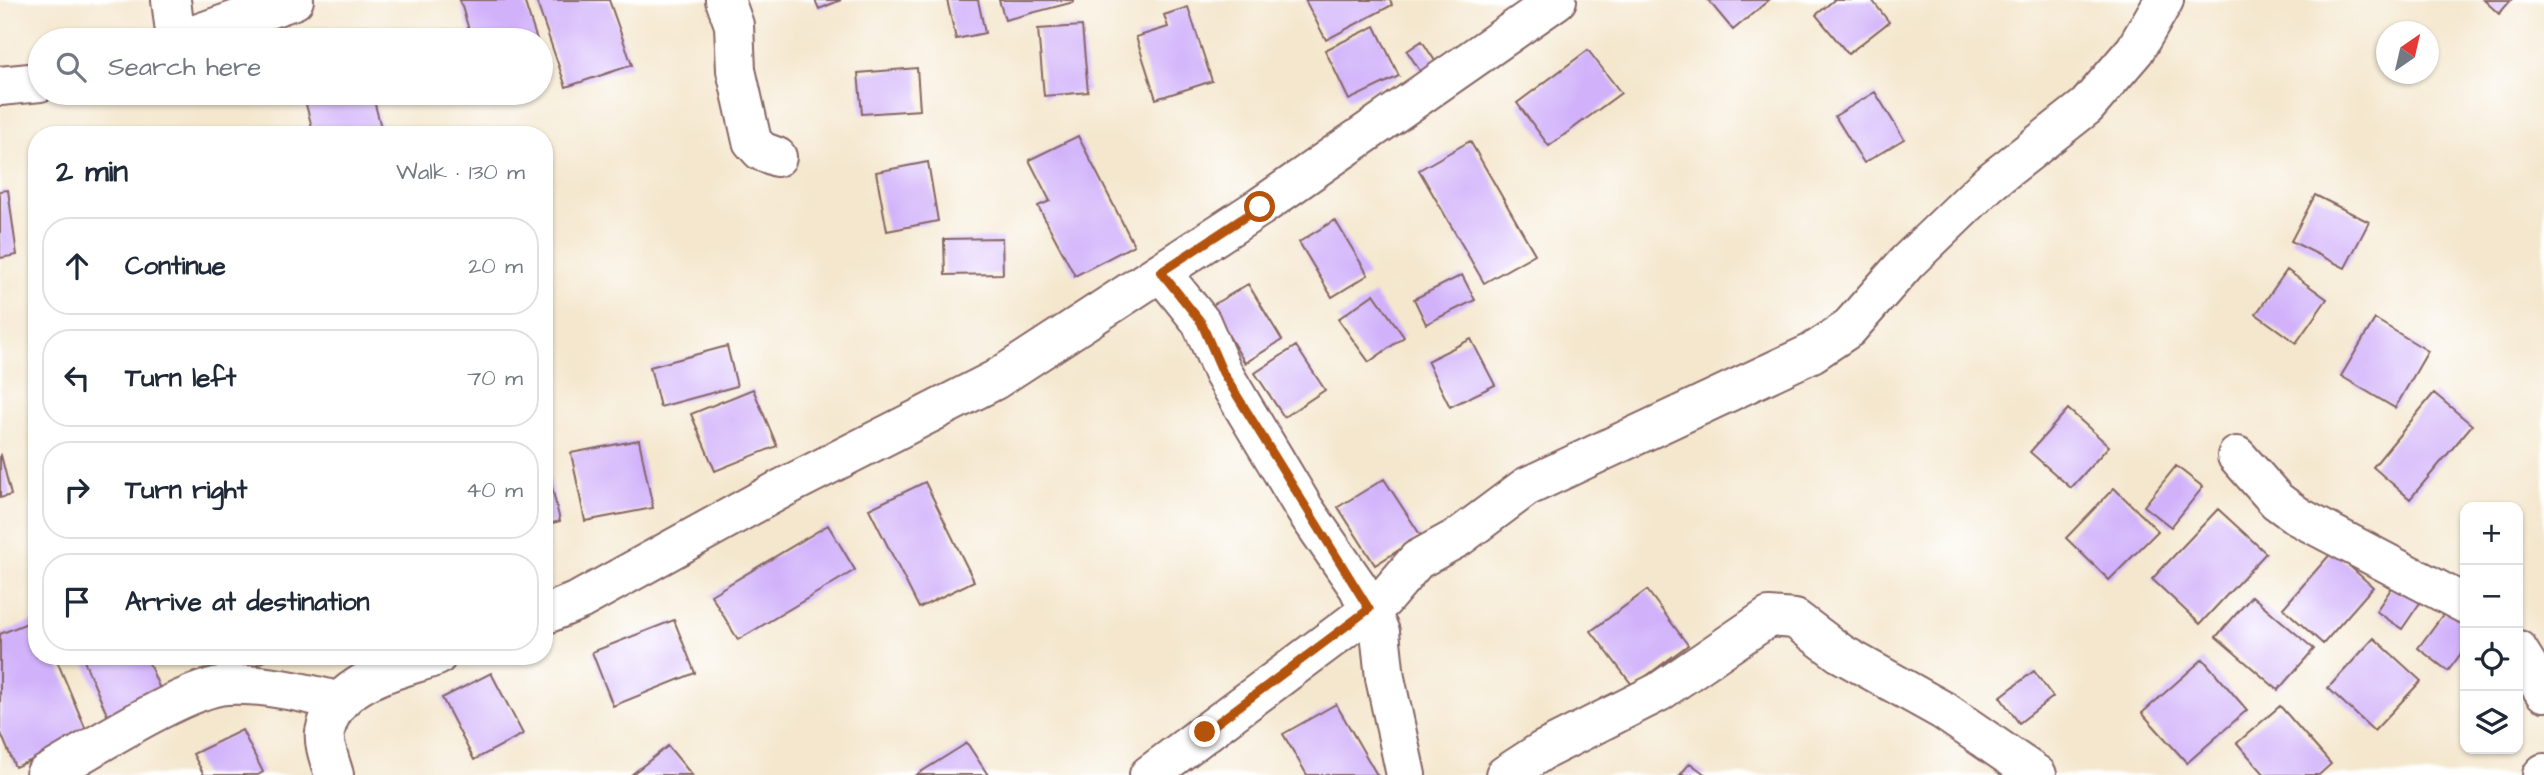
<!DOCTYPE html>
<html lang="en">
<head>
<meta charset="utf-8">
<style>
	:root { --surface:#fff; --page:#f2f2f3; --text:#1f2937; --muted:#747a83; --line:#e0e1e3 }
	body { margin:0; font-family:"Architects Daughter",sans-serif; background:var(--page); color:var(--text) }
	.controls { position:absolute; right:21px; bottom:21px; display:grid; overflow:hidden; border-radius:14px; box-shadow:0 2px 5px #0004 }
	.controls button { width:63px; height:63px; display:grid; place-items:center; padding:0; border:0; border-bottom:2px solid var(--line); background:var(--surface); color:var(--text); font:35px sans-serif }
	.compass { position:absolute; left:2376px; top:21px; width:63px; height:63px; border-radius:50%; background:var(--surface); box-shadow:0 2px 5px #0004; rotate:34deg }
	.stop { position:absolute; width:21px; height:21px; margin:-16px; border:5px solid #b45309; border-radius:50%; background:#fff }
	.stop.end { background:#b45309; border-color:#fff; box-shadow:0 2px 7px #0008 }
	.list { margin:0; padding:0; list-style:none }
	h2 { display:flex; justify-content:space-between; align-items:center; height:91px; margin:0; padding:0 28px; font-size:30px }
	h2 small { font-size:23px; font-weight:400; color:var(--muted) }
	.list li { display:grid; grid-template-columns:46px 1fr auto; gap:21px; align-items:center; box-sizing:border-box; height:98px; margin:0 14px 14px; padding:0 14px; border:2px solid var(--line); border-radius:28px }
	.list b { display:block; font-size:26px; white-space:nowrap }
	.list em { font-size:23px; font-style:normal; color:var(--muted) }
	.icon { flex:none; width:38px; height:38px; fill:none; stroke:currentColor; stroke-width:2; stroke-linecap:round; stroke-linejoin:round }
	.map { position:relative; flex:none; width:2544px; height:775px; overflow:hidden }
	.search { position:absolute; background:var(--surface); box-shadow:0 2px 5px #0004; left:28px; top:28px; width:525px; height:77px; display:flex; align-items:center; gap:18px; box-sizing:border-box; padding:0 24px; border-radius:38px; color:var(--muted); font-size:26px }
	.panel { position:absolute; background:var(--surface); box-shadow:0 2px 5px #0004; left:28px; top:126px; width:525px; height:539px; border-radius:28px }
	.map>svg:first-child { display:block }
	.building { fill:#d1b2fa }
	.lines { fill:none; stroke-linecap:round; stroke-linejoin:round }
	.minor-casing { stroke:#866564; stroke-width:42 }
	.minor { stroke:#fff; stroke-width:38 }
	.route { stroke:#b45309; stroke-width:9 }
</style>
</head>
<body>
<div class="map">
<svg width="2544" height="775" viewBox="0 0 2544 775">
	<rect width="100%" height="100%" fill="#fff"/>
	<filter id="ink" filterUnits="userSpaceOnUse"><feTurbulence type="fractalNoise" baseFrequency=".0143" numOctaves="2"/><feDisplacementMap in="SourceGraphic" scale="14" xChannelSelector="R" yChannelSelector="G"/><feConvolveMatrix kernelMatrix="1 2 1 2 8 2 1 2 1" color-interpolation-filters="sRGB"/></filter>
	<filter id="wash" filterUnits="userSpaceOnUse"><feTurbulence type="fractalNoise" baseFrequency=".00686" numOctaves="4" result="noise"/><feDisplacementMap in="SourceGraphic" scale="28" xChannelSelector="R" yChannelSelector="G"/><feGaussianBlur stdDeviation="1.57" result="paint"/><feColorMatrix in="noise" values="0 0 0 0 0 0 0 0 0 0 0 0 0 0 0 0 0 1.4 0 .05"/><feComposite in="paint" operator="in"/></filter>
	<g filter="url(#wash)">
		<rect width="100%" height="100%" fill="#f4e7ce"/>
		<g id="blocks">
			<!-- building -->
			<path class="building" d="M460 0H524L537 40H472Z
				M536 0H609L632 65 566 87Z
				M815 0H841L819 9Z
				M947 0H978L985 33 956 39Z
				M999 0H1074V2L1005 20Z
				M1305 0H1390L1392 5 1326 40Z
				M1708 0H1769L1733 30Z
				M1834 0H1872L1889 22 1848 54 1816 15Z
				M2484 0H2511L2499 14Z
				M1188 7 1212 81 1156 99 1136 37 1168 27 1164 15Z
				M1082 26 1088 92 1044 96 1038 29Z
				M1375 26 1399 76 1349 100 1325 50Z
				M357 33 359 40H330V39Z
				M1422 41 1437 64 1422 74 1407 51Z
				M1588 50 1621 93 1549 146 1517 103Z
				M541 53 549 76 541 79Z
				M917 68 920 110 862 114 858 73Z
				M1875 92 1904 139 1864 163 1835 116Z
				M303 93H372L383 135H314Z
				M1078 136 1134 245 1075 276 1038 206 1050 201 1029 160Z
				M1470 141 1535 254 1484 283 1419 170Z
				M928 162 938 221 887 231 876 172Z
				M8 190 17 255 0 258V191Z
				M2315 195 2369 222 2345 268 2291 241Z
				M1335 220 1368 275 1332 297 1299 242Z
				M1002 238 1003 274 945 275 944 239Z
				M2287 270 2327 299 2296 343 2256 314Z
				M1462 275 1475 300 1426 324 1414 299Z
				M1248 284 1282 340 1245 363 1211 306Z
				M1374 294 1404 337 1369 362 1338 319Z
				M2375 319 2428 351 2395 408 2341 376Z
				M1471 339 1495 385 1450 407 1427 361Z
				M727 346 737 386 660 407 650 367Z
				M1296 346 1325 390 1284 417 1255 373Z
				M753 389 777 446 715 471 691 414Z
				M2434 393 2472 425 2410 499 2373 467Z
				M2068 409 2109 446 2071 488 2030 452Z
				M639 440 653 508 585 521 571 453Z
				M544 454 560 521 544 525Z
				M1 455 11 495 0 498V456Z
				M2176 466 2203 487 2171 527 2144 506Z
				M1384 479 1421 536 1375 565 1338 507Z
				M925 482 974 581 919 608 869 509Z
				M2114 488 2158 531 2109 580 2066 538Z
				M2218 509 2266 553 2200 624 2152 579Z
				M828 525 855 570 738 640 711 595Z
				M2333 551 2373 587 2323 644 2283 608Z
				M2402 573 2428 591 2402 629 2376 611Z
				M1647 590 1688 645 1633 686 1591 631Z
				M2252 596 2314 649 2278 690 2216 637Z
				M2450 605 2465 616V648L2448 671 2418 648Z
				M37 619V656H55L89 737 15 767 0 731V634Z
				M674 620 695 673 613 706 592 652Z
				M2374 638 2421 681 2374 731 2328 688Z
				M82 656H146L162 694 108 717Z
				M208 656H277L219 681Z
				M2203 659 2247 710 2187 763 2142 713Z
				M2034 671 2053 697 2019 723 2000 697Z
				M491 673 523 734 474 760 442 698Z
				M1336 704 1377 775H1307L1283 734Z
				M2280 706 2331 764 2319 775H2265L2237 743Z
				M242 730 263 772 258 775H204L193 754Z
				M967 743 988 775H916Z
				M668 746 692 775H631Z
				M1690 763 1706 775H1680Z"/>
		</g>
	</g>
	<g filter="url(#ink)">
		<use href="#blocks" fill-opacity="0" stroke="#866564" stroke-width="2"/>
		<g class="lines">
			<!-- minor casing -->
			<g class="minor-casing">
				<path id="minor" d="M171 0 176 40
					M725 0 734 25 736 70 752 141 761 151 777 157
					M179 40 294 0
					M0 86 40 82
					M1161 272 1201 322 1223 373 1305 510 1358 587 1380 632 1385 678 1406 775
					M2237 456 2277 501 2299 517 2465 604
					M544 615 580 600 783 488 995 380 1260 207 1557 0
					M2518 650 2544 692
					M45 775C85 753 186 687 227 685 262 683 303 692 337 701
					M334 775C331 764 323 744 325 732 335 680 395 671 437 656
					M1149 775 1383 600 1417 560 1459 537 1526 487 1812 353 1848 329 1907 262 1989 183 2087 106 2135 50 2164 0
					M1505 775 1542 751 1659 692 1769 617 1795 619 1840 653 1944 711 2037 775
					M2542 775 2544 773"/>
			</g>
			<!-- minor -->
			<use href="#minor" class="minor"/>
		</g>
	</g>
	<g class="lines" filter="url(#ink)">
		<!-- route -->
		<path class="route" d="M1205 732 1369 609 1223 373 1201 322 1161 272 1260 207"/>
	</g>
</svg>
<div class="controls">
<button>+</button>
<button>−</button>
<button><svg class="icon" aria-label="locate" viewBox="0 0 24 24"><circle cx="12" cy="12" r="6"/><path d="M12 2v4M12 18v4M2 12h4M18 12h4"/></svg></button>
<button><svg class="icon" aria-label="layers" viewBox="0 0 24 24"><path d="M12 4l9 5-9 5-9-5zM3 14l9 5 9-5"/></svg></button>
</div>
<svg class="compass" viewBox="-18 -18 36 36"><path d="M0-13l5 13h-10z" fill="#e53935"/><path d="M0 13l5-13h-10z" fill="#747a83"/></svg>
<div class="stop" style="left:1260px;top:207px"></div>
<div class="stop end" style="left:1205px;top:732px"></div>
<div class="search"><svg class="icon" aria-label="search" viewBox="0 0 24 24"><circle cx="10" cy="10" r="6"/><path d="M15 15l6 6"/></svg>Search here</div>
<section class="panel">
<h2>2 min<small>Walk · 130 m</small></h2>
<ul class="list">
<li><svg class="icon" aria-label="ahead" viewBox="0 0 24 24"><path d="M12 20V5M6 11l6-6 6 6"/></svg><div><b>Continue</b></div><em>20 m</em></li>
<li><svg class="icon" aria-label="left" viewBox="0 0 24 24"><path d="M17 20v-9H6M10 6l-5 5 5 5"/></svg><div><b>Turn left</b></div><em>70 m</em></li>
<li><svg class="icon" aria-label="right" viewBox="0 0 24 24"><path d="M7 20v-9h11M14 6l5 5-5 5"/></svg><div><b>Turn right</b></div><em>40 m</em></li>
<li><svg class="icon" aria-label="arrive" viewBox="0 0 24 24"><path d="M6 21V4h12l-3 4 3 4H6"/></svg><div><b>Arrive at destination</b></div></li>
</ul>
</section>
</div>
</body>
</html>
